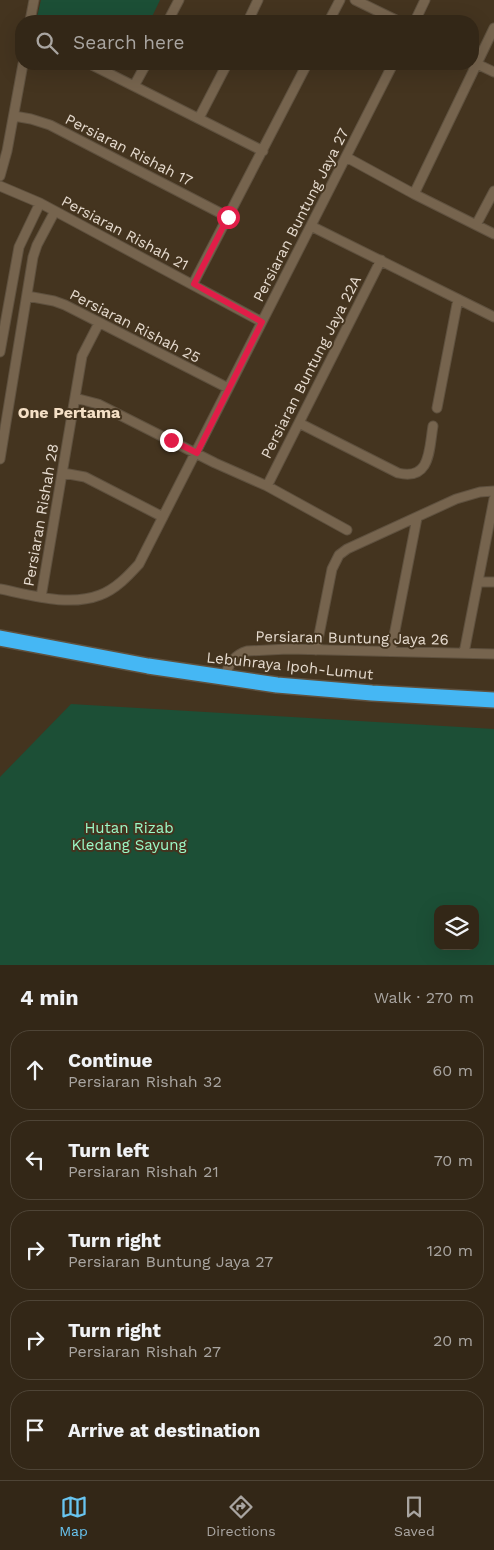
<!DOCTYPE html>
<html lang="en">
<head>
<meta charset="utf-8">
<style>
	:root { --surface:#332717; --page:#3e3324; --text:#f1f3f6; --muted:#a9a5a1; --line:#4e4436; --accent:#68c4f0 }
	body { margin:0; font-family:"Work Sans",sans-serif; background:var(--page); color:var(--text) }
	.controls { position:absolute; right:15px; bottom:15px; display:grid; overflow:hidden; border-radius:10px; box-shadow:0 5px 20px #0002 }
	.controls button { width:45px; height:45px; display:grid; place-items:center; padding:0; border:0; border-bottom:1px solid var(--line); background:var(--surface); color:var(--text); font:25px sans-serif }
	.stop { position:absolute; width:15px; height:15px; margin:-11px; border:4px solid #e11d48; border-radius:50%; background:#fff }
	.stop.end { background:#e11d48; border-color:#fff; box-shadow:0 1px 5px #0008 }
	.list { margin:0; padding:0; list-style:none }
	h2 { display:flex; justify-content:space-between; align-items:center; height:65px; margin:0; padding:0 20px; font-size:21px }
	h2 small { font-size:16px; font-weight:400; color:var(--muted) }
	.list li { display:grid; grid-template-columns:32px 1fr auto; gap:15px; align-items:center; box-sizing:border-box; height:80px; margin:0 10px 10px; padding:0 10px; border:1px solid var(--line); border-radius:20px }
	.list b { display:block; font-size:19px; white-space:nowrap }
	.list p { margin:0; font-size:16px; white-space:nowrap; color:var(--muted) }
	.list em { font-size:16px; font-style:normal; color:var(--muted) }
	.icon { flex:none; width:28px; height:28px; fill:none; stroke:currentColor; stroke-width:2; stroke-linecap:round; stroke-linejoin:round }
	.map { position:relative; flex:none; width:494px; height:965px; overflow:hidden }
	.search { position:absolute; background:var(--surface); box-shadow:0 5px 20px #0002; left:15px; right:15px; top:15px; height:55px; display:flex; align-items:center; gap:12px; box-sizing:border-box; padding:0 18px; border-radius:20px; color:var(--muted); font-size:19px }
	.sheet { height:515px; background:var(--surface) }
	nav { display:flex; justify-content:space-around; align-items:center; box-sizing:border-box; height:70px; border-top:1px solid var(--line); background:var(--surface); font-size:14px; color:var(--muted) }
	nav a { display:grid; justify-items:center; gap:2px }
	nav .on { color:var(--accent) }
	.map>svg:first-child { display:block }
	.green { fill:#1c4f36; fill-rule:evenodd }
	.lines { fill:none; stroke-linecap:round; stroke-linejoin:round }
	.street-casing { stroke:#5f513f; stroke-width:11 }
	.highway-casing { stroke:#5f513f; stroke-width:18 }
	.street { stroke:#76644e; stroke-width:9 }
	.highway { stroke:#45b7f4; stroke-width:15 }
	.route { stroke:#e11d48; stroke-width:6 }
	.labels { text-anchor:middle; stroke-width:4; stroke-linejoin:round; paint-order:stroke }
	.street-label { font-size:15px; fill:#e6dbcf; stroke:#44341f }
	.park-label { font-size:15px; fill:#9bf9c7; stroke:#44341f }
	.neighbourhood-label { font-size:16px; font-weight:bold; fill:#f5e0c6; stroke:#44341f }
</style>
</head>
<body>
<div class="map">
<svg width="494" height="965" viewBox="0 0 494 965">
	<rect width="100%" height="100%" fill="#44341f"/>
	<!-- green -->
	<path class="green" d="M41 0H160L150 21H36Z
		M71 704 494 729V965H0V777ZM438 909H475V946H438Z"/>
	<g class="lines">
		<!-- street casing -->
		<g class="street-casing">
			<path id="street" d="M355 0 398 21
				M30 21 34 0
				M168 21 179 0
				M248 21 258 0
				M329 21 340 0
				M415 21 425 0
				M90 64 263 151
				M477 64 494 72
				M134 86 146 64
				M14 116 31 119 50 125 228 217
				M199 118 227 64
				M346 157 414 194 494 234
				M0 176 7 151 23 64
				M0 186 40 203 262 322
				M414 194 494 28
				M476 225 494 191
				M311 226 494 317
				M193 284 307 64
				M27 296 54 301 65 305 228 388
				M0 352 19 247 40 203
				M75 398 98 404 215 463 267 486 347 530
				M437 408 458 299
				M299 423 398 473C431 481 429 449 433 426
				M0 459 33 257 37 245 55 211
				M63 473 85 477 163 517
				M267 486 381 260
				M478 582H494
				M0 589C31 595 69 607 100 595 116 589 128 576 139 564L393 64
				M41 597 82 356 99 323
				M316 650 332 569 339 555 347 549 456 499 480 492 494 491
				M391 651 417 518
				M464 653 494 499
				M225 677C228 664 234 655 247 651L288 649 494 654"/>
		</g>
		<!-- highway casing -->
		<g class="highway-casing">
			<path id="highway" d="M0 638 148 666 277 685 372 693 494 700"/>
		</g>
		<!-- street -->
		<use href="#street" class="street"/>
		<!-- highway -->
		<use href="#highway" class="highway"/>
	</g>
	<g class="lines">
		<!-- route -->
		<path class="route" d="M171 440 197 453 262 322 194 284 228 217"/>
	</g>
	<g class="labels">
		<!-- street labels -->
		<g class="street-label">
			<text transform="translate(129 150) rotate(27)" y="5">Persiaran Rishah 17</text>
			<text transform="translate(301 215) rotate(-63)" y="5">Persiaran Buntung Jaya 27</text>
			<text transform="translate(125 233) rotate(28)" y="5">Persiaran Rishah 21</text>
			<text transform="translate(135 326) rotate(27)" y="5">Persiaran Rishah 25</text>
			<text transform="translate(311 367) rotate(-63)" y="5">Persiaran Buntung Jaya 22A</text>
			<text transform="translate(41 515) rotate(-80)" y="5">Persiaran Rishah 28</text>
			<text transform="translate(352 638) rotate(1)" y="5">Persiaran Buntung Jaya 26</text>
			<text transform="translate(290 666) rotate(6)" y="5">Lebuhraya Ipoh-Lumut</text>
		</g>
		<!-- park labels -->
		<g class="park-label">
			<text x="129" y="833">Hutan Rizab<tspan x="129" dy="17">Kledang Sayung</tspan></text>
		</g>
		<!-- neighbourhood labels -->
		<g class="neighbourhood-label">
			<text x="69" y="418">One Pertama</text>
		</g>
	</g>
</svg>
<div class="controls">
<button><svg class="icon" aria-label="layers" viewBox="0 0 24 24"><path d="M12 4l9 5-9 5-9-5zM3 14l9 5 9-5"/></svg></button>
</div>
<div class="stop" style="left:228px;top:217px"></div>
<div class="stop end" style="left:171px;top:440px"></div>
<div class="search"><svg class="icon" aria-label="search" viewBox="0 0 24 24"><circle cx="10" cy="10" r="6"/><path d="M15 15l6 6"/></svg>Search here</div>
</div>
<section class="sheet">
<h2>4 min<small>Walk · 270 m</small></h2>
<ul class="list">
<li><svg class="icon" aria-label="ahead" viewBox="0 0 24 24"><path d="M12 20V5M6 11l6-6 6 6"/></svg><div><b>Continue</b><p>Persiaran Rishah 32</p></div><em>60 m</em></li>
<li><svg class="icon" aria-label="left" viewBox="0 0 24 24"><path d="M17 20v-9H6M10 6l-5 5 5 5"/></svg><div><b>Turn left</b><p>Persiaran Rishah 21</p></div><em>70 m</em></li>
<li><svg class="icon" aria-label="right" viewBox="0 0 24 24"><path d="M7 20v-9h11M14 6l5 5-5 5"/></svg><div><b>Turn right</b><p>Persiaran Buntung Jaya 27</p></div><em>120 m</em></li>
<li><svg class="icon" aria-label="right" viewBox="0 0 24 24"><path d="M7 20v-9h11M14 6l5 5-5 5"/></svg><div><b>Turn right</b><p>Persiaran Rishah 27</p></div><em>20 m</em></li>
<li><svg class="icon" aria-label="arrive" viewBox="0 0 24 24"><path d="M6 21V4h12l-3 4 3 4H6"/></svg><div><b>Arrive at destination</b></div></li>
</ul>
</section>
<nav>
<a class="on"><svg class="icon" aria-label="map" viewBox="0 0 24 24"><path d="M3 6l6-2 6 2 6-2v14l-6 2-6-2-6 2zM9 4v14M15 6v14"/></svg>Map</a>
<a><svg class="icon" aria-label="directions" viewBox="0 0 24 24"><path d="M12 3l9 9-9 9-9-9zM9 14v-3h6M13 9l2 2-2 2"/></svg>Directions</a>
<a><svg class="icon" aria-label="saved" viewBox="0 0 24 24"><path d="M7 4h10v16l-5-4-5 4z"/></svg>Saved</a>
</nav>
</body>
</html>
